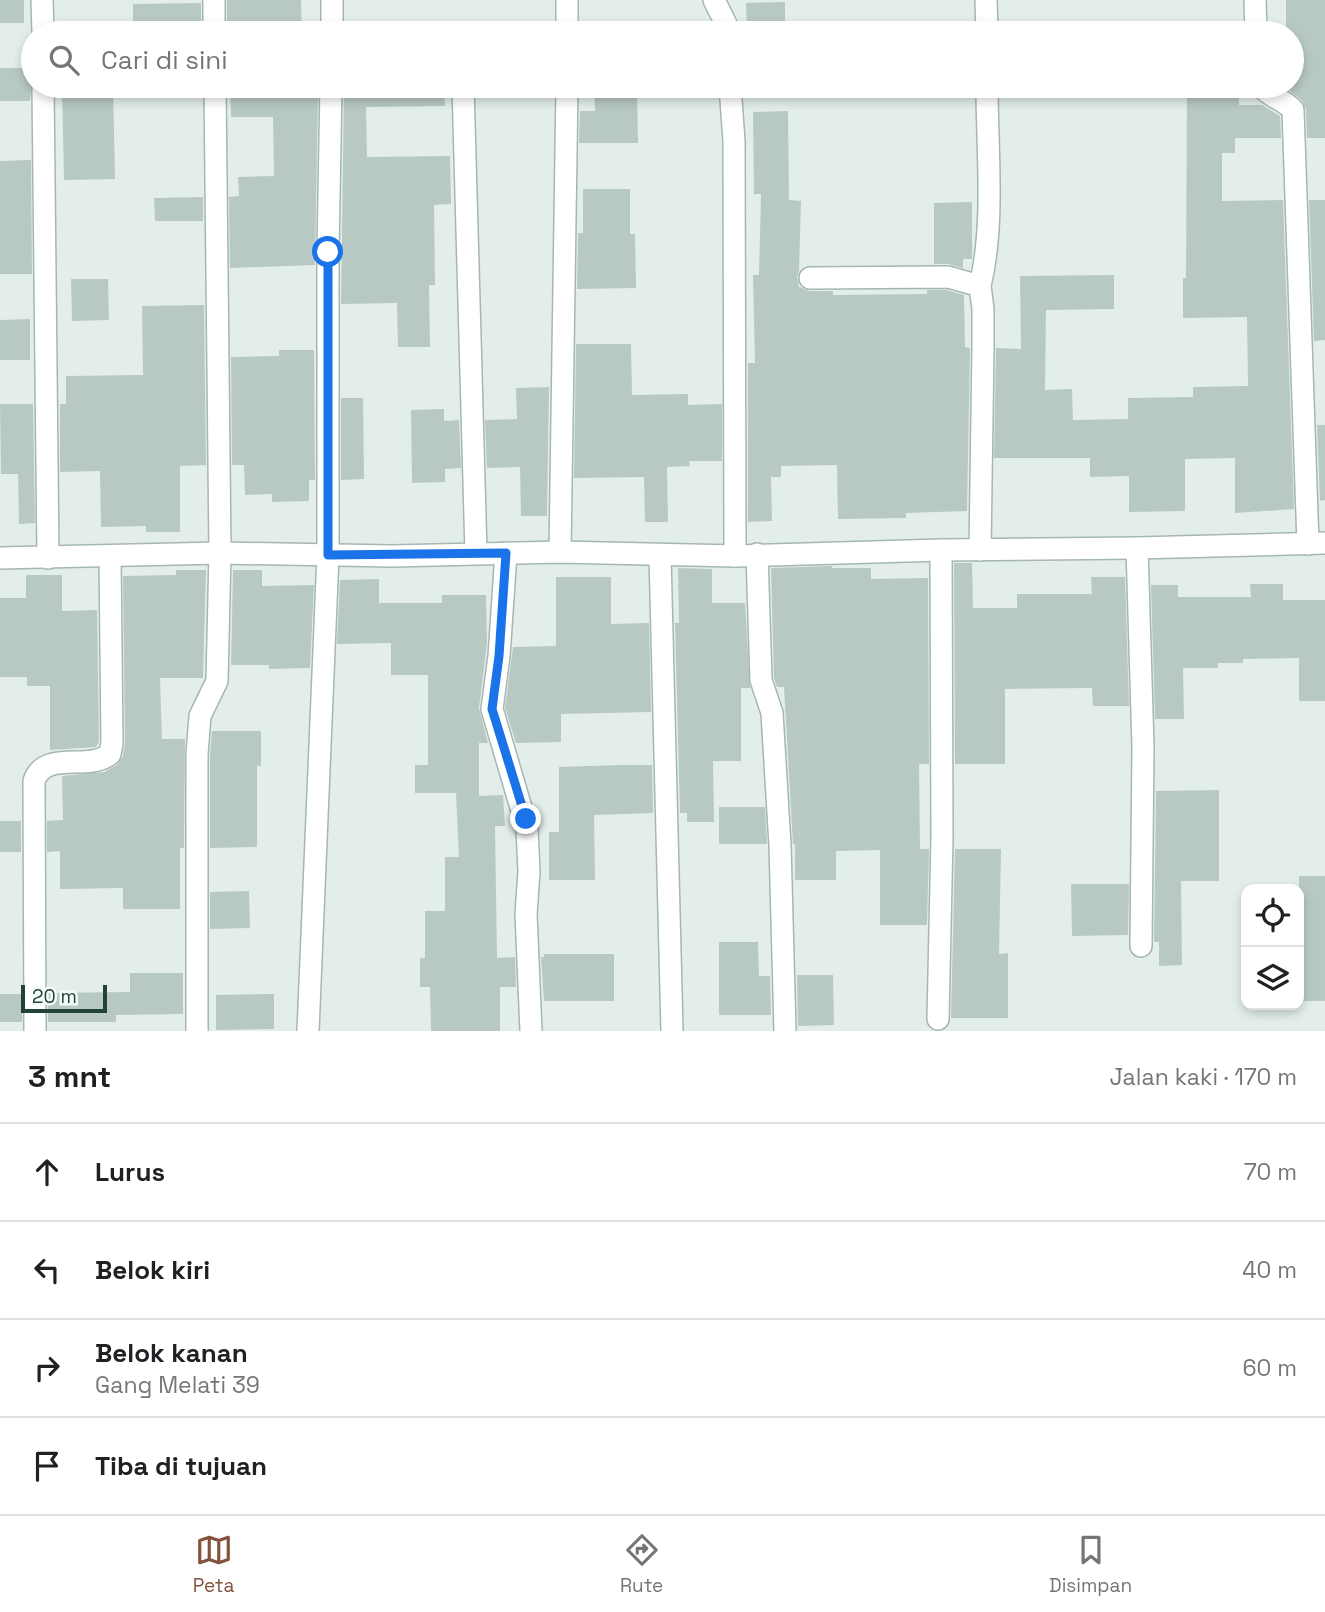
<!DOCTYPE html>
<html lang="id">
<head>
<meta charset="utf-8">
<style>
	:root { --surface:#fff; --page:#f6f6f6; --text:#202124; --muted:#757577; --line:#e0e0e0; --accent:#82523b }
	body { margin:0; font-family:"Space Grotesk",sans-serif; background:var(--page); color:var(--text) }
	.controls { position:absolute; right:21px; bottom:21px; display:grid; overflow:hidden; border-radius:14px; box-shadow:0 4px 10px #0003 }
	.controls button { width:63px; height:63px; display:grid; place-items:center; padding:0; border:0; border-bottom:2px solid var(--line); background:var(--surface); color:var(--text); font:35px sans-serif }
	.scale { position:absolute; left:21px; bottom:18px; width:86px; box-sizing:border-box; padding-left:7px; border:4px solid #22413b; border-top:0; font-size:19px; line-height:24px; white-space:nowrap; color:#22413b; -webkit-text-stroke:5px #f4faf8; paint-order:stroke }
	.stop { position:absolute; width:21px; height:21px; margin:-16px; border:5px solid #1a73e8; border-radius:50%; background:#fff }
	.stop.end { background:#1a73e8; border-color:#fff; box-shadow:0 2px 7px #0008 }
	.list { margin:0; padding:0; list-style:none }
	h2 { display:flex; justify-content:space-between; align-items:center; height:91px; margin:0; padding:0 28px; font-size:30px }
	h2 small { font-size:23px; font-weight:400; color:var(--muted) }
	.list li { display:grid; grid-template-columns:46px 1fr auto; gap:21px; align-items:center; box-sizing:border-box; height:98px; padding:0 28px; border-top:2px solid var(--line) }
	.list b { display:block; font-size:26px; white-space:nowrap }
	.list p { margin:0; font-size:23px; white-space:nowrap; color:var(--muted) }
	.list em { font-size:23px; font-style:normal; color:var(--muted) }
	.icon { flex:none; width:38px; height:38px; fill:none; stroke:currentColor; stroke-width:2; stroke-linecap:round; stroke-linejoin:round }
	.map { position:relative; flex:none; width:1325px; height:1031px; overflow:hidden }
	.search { position:absolute; background:var(--surface); box-shadow:0 4px 10px #0003; left:21px; right:21px; top:21px; height:77px; display:flex; align-items:center; gap:18px; box-sizing:border-box; padding:0 24px; border-radius:38px; color:var(--muted); font-size:26px }
	.sheet { height:483px; background:var(--surface) }
	nav { display:flex; justify-content:space-around; align-items:center; box-sizing:border-box; height:98px; border-top:2px solid var(--line); background:var(--surface); font-size:19px; color:var(--muted) }
	nav a { display:grid; justify-items:center; gap:4px }
	nav .on { color:var(--accent) }
	.map>svg:first-child { display:block }
	.building { fill:#b8c9c3 }
	.lines { fill:none; stroke-linecap:round; stroke-linejoin:round }
	.minor-casing { stroke:#a5b7b2; stroke-width:24 }
	.tertiary-casing { stroke:#a5b7b2; stroke-width:24 }
	.minor { stroke:#fff; stroke-width:21 }
	.tertiary { stroke:#fff; stroke-width:21 }
	.route { stroke:#1a73e8; stroke-width:9 }
</style>
</head>
<body>
<div class="map">
<svg width="1325" height="1031" viewBox="0 0 1325 1031">
	<rect width="100%" height="100%" fill="#e3eeea"/>
	<!-- building -->
	<path class="building" d="M0 0H24V23H0Z
		M227 0H301L302 33H227Z
		M1286 0H1325V138H1307L1306 109 1302 101 1289 90V86H1292V33H1286Z
		M785 2V33H747L746 3Z
		M201 3V33H133V4Z
		M0 68H33L30 101H0Z
		M62 86H113L115 179 64 180Z
		M230 86H262V94L318 93 315 265 230 268 229 197 239 196 238 177 274 176 273 117H231Z
		M344 86H444L445 106 366 107 367 157 450 156 451 204 434 205 435 285H429L430 347H398L397 303 341 304Z
		M594 86H637L638 143H579L580 111H595Z
		M1187 86H1239V105H1262L1280 116 1281 138H1235V153H1222V201L1283 200 1294 509 1235 513V458L1185 459V511L1129 512V476L1090 477V458H994L996 348 1021 349 1020 276 1114 275V309L1046 310 1045 390 1072 389 1073 420 1128 419V398L1193 397V387L1248 386 1247 317 1183 318V278H1186Z
		M788 111 789 200 801 201 799 271 797 277 799 287 810 291H833V295L927 294V290H946L964 295 965 347 970 348 967 511 906 513V518L838 519 837 465 781 466V477H771L772 521 748 522V363H755L753 275H759L761 194H754L753 112Z
		M31 160 32 274H0V161Z
		M583 189H630V234H635L636 288 577 289 578 233H583Z
		M203 197V221H155L154 198Z
		M1309 200H1325V340L1314 341Z
		M972 202V259H963V268L948 264H934V203Z
		M71 279H108L109 320 72 321Z
		M204 305 206 465 180 466V532H146V526L101 527 100 471 60 472V404H66V376L143 375 142 306Z
		M30 319V360H0V320Z
		M576 344H631L632 395 688 394V405L722 404V461H689L690 466 667 467 668 522H645L644 477 574 478Z
		M279 350H314L315 480H309V501L272 502V494L245 495 244 465H232L231 357 279 356Z
		M549 387 547 516H521L520 467 487 468 485 420 517 419 516 388Z
		M341 398H363L364 479 341 480Z
		M0 404H33L35 523 19 524 18 474H1Z
		M444 409V421L459 420 461 468 445 469V482L412 483 411 410Z
		M1317 425H1325V500L1320 501Z
		M954 563H972L973 608H1017V594H1092L1091 577H1125L1129 706H1093L1092 688 1005 689V764H955Z
		M832 566V568H871V579L928 578 929 764H919L920 849H929L927 925H880V850L836 851V880H795V844H793L784 687H777L774 678 771 568Z
		M678 568 712 569V603H745L750 688H741V761H713L714 822H687V813H680L675 623H679Z
		M176 570H206L203 678H160L162 739H185L184 848H180V909H123V888L60 889V851L47 852V821L63 820 62 776 104 772 117 765 123 756 125 743 123 576 176 575Z
		M233 570H262V586L314 585 310 668 269 669V665H231Z
		M26 575H62V611L97 610 99 742 96 747 50 750V686H27V677H0V598H26Z
		M556 577H611V624L649 623 651 712 561 714V742L516 743 505 708 513 647 556 646Z
		M379 579V603H442V595H486L487 643 479 708 488 743H479V796L503 795 505 826H495L497 958 515 957 516 987H500V1031H431L430 987H420V958H425V911H445V857H459L456 793H415V765H428V675H391V643L337 644 340 580Z
		M1250 584H1283V600H1325V701H1299V658L1243 659V663H1218V668H1183L1184 719H1155L1151 585H1178V597H1251Z
		M212 731H261V766H257V847L210 848V755Z
		M619 765H652L653 813 594 815 595 880H549V832H559V767Z
		M1219 790V881H1181L1182 965 1159 966V942H1154L1156 791Z
		M719 807H765L767 844H719Z
		M0 821H21V852H0Z
		M955 849H1001L999 954 1008 953V1018H951Z
		M1299 876H1325V1001H1299Z
		M1071 884H1129L1128 935 1072 936Z
		M249 891 250 928 210 929V892Z
		M719 942H758L759 976H770L771 1015H719Z
		M544 954H614V1001H544L541 957H544Z
		M130 973H183V1014L116 1015V1022H48V993L130 992Z
		M797 975H833L834 1025 798 1026Z
		M0 994H22V1022H0Z
		M274 994V1029L216 1030V995Z"/>
	<g class="lines">
		<!-- minor casing -->
		<g class="minor-casing">
			<path id="minor" d="M42 0 43 33
				M214 0V33
				M714 0 726 24 727 33
				M986 0 987 33
				M1255 0 1256 33
				M332 33V0
				M567 33V0
				M43 86 48 558
				M463 86 476 553
				M730 86 734 141 735 556
				M1261 86C1269 97 1284 99 1293 110L1308 544
				M810 278 948 277 980 286 983 309V348L980 550
				M980 286C995 224 987 150 987 86
				M1137 548 1143 747 1141 946
				M560 552 567 86
				M506 553 499 656 492 709 527 828 529 872 526 914 531 1031
				M757 554 761 680 772 713 780 845 785 1031
				M660 556 672 1031
				M938 1019 942 837 941 550
				M35 1031 34 781C45 749 88 772 110 754L112 743 110 556
				M197 1031V754L200 716 217 681 220 553 215 86
				M308 1031 328 555V252L331 86"/>
		</g>
		<!-- tertiary casing -->
		<g class="tertiary-casing">
			<path id="tertiary" d="M0 558 220 553 392 556 560 552 735 556 941 550 1137 548 1325 543"/>
		</g>
		<!-- minor -->
		<use href="#minor" class="minor"/>
		<!-- tertiary -->
		<use href="#tertiary" class="tertiary"/>
	</g>
	<g class="lines">
		<!-- route -->
		<path class="route" d="M328 252V555L506 553 499 656 492 709 526 819"/>
	</g>
</svg>
<div class="controls">
<button><svg class="icon" aria-label="locate" viewBox="0 0 24 24"><circle cx="12" cy="12" r="6"/><path d="M12 2v4M12 18v4M2 12h4M18 12h4"/></svg></button>
<button><svg class="icon" aria-label="layers" viewBox="0 0 24 24"><path d="M12 4l9 5-9 5-9-5zM3 14l9 5 9-5"/></svg></button>
</div>
<div class="scale">20 m</div>
<div class="stop" style="left:328px;top:252px"></div>
<div class="stop end" style="left:526px;top:819px"></div>
<div class="search"><svg class="icon" aria-label="search" viewBox="0 0 24 24"><circle cx="10" cy="10" r="6"/><path d="M15 15l6 6"/></svg>Cari di sini</div>
</div>
<section class="sheet">
<h2>3 mnt<small>Jalan kaki · 170 m</small></h2>
<ul class="list">
<li><svg class="icon" aria-label="ahead" viewBox="0 0 24 24"><path d="M12 20V5M6 11l6-6 6 6"/></svg><div><b>Lurus</b></div><em>70 m</em></li>
<li><svg class="icon" aria-label="left" viewBox="0 0 24 24"><path d="M17 20v-9H6M10 6l-5 5 5 5"/></svg><div><b>Belok kiri</b></div><em>40 m</em></li>
<li><svg class="icon" aria-label="right" viewBox="0 0 24 24"><path d="M7 20v-9h11M14 6l5 5-5 5"/></svg><div><b>Belok kanan</b><p>Gang Melati 39</p></div><em>60 m</em></li>
<li><svg class="icon" aria-label="arrive" viewBox="0 0 24 24"><path d="M6 21V4h12l-3 4 3 4H6"/></svg><div><b>Tiba di tujuan</b></div></li>
</ul>
</section>
<nav>
<a class="on"><svg class="icon" aria-label="map" viewBox="0 0 24 24"><path d="M3 6l6-2 6 2 6-2v14l-6 2-6-2-6 2zM9 4v14M15 6v14"/></svg>Peta</a>
<a><svg class="icon" aria-label="directions" viewBox="0 0 24 24"><path d="M12 3l9 9-9 9-9-9zM9 14v-3h6M13 9l2 2-2 2"/></svg>Rute</a>
<a><svg class="icon" aria-label="saved" viewBox="0 0 24 24"><path d="M7 4h10v16l-5-4-5 4z"/></svg>Disimpan</a>
</nav>
</body>
</html>
